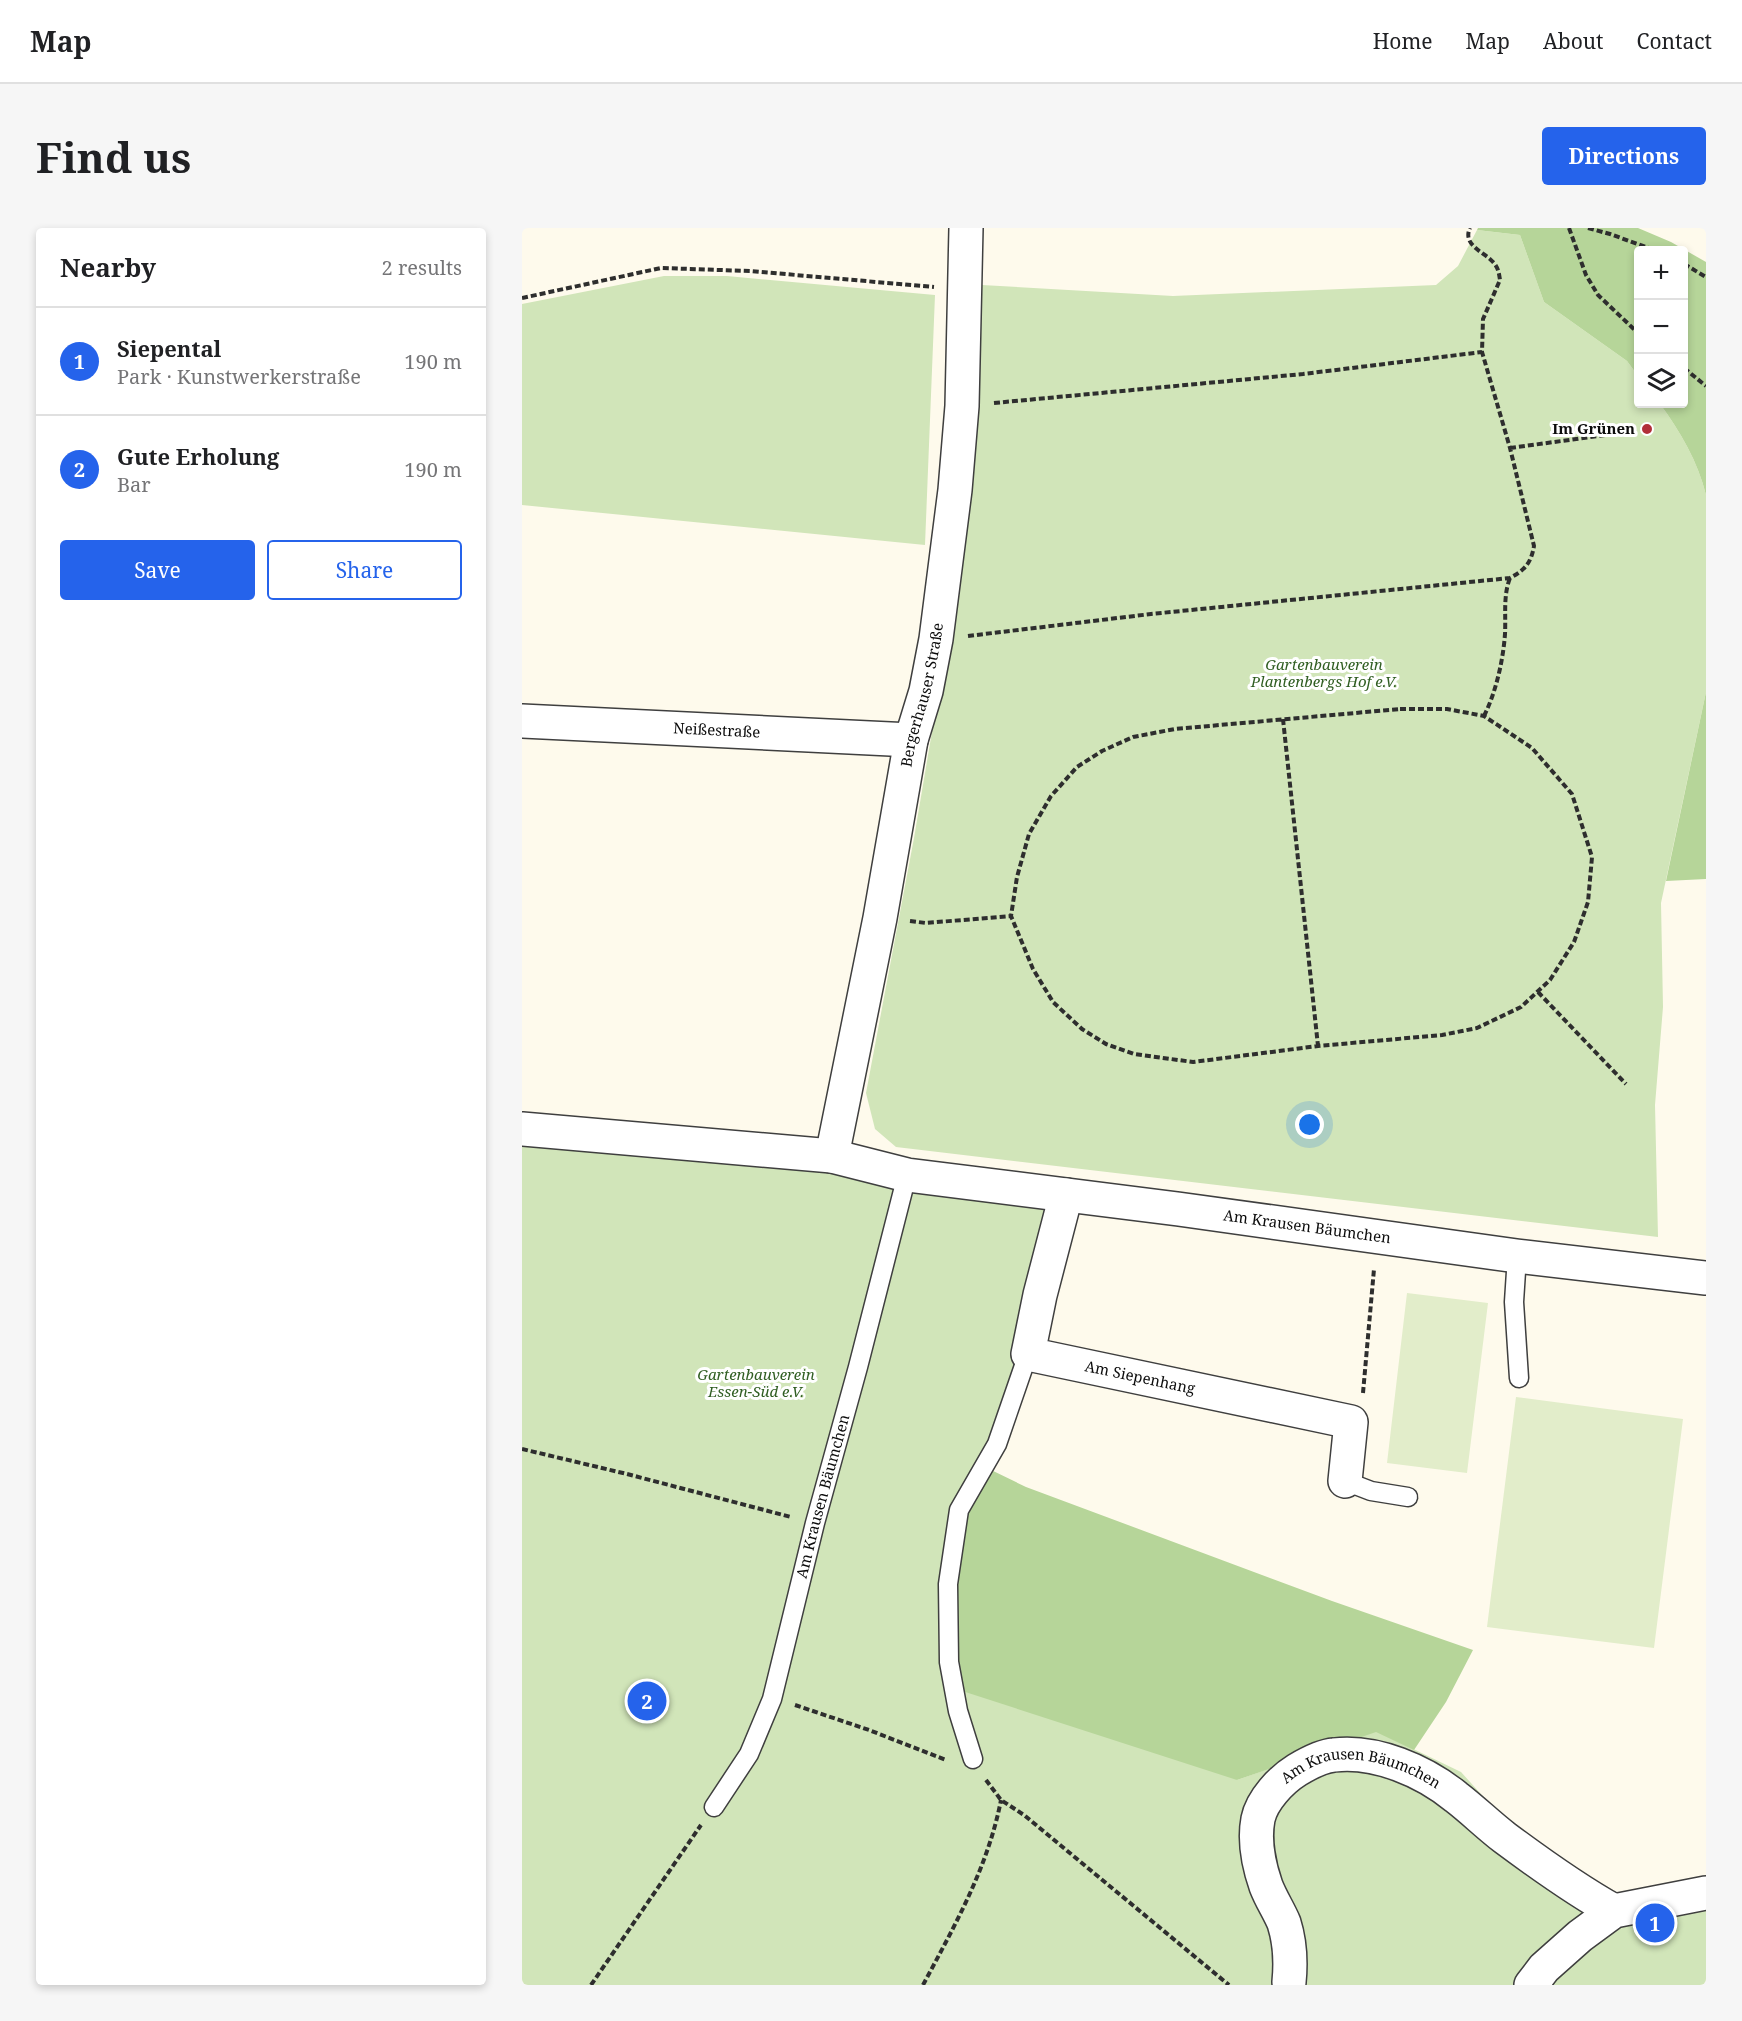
<!DOCTYPE html>
<html lang="en">
<head>
<meta charset="utf-8">
<style>
	:root { --surface:#fff; --page:#f6f6f6; --text:#202124; --muted:#757577; --line:#e0e0e0; --accent:#2563eb }
	body { margin:0; font-family:"Noto Serif",serif; background:var(--page); color:var(--text) }
	.controls { position:absolute; right:18px; top:18px; display:grid; overflow:hidden; border-radius:6px; box-shadow:0 3px 9px #0003 }
	.controls button { width:54px; height:54px; display:grid; place-items:center; padding:0; border:0; border-bottom:2px solid var(--line); background:var(--surface); color:var(--text); font:30px sans-serif }
	.you { position:absolute; left:788px; top:897px; width:21px; height:21px; margin:-15px; border:4px solid #fff; border-radius:50%; background:#1a73e8; box-shadow:0 0 0 9px #1a73e833 }
	.badge { display:grid; place-items:center; width:39px; height:39px; border-radius:50%; background:var(--accent); color:#fff; font-size:20px; font-weight:700 }
	.pin { position:absolute; translate:-50% -50%; border:3px solid #fff; box-shadow:0 2px 6px #0006 }
	.list { margin:0; padding:0; list-style:none }
	h2 { display:flex; justify-content:space-between; align-items:center; height:78px; margin:0; padding:0 24px; font-size:26px }
	h2 small { font-size:20px; font-weight:400; color:var(--muted) }
	.list li { display:grid; grid-template-columns:39px 1fr auto; gap:18px; align-items:center; box-sizing:border-box; height:108px; padding:0 24px; border-top:2px solid var(--line) }
	.list b { display:block; font-size:22px; white-space:nowrap }
	.list p { margin:0; font-size:20px; white-space:nowrap; color:var(--muted) }
	.list em { font-size:20px; font-style:normal; color:var(--muted) }
	.actions { display:flex; gap:12px; padding:18px 24px }
	.actions a { flex:1; padding:14px 0; border:2px solid var(--accent); border-radius:6px; text-align:center; font-size:21px; color:var(--accent) }
	.actions .main { background:var(--accent); color:#fff }
	.icon { flex:none; width:33px; height:33px; fill:none; stroke:currentColor; stroke-width:2; stroke-linecap:round; stroke-linejoin:round }
	.map { position:relative; flex:none; width:1184px; height:1757px; overflow:hidden; border-radius:6px }
	header { display:flex; align-items:center; gap:36px; box-sizing:border-box; height:84px; padding:0 30px; background:var(--surface); border-bottom:2px solid var(--line) }
	header strong { font-size:28px }
	nav { display:flex; gap:33px; margin-inline-start:auto; font-size:21px }
	.intro { display:flex; align-items:center; justify-content:space-between; box-sizing:border-box; height:144px; padding:0 36px }
	h1 { margin:0; font-size:42px }
	.button { padding:15px 27px; border-radius:6px; background:var(--accent); color:#fff; font-size:21px; font-weight:700 }
	main { display:flex; gap:36px; padding:0 36px }
	aside { flex:1; background:var(--surface); border-radius:6px; box-shadow:0 3px 9px #0003 }
	.map>svg:first-child { display:block }
	.green { fill:#d1e5b9 }
	.forest { fill:#b6d599 }
	.pitch { fill:#e2edca }
	.lines { fill:none; stroke-linecap:round; stroke-linejoin:round }
	.lane-casing { stroke:#3f3f3f; stroke-width:21 }
	.street-casing { stroke:#3f3f3f; stroke-width:36 }
	.path { stroke:#2e2e2e; stroke-width:4; stroke-dasharray:6 3; stroke-linecap:butt }
	.lane { stroke:#fff; stroke-width:18 }
	.street { stroke:#fff; stroke-width:33 }
	.poi-dot { fill:#b12f39; stroke:#fff; stroke-width:2 }
	.labels { text-anchor:middle; stroke-width:6; stroke-linejoin:round; paint-order:stroke }
	.poi-label { font-size:15px; font-weight:bold; fill:#0c0c0c; stroke:#fff; text-anchor:end }
	.park-label { font-size:15px; font-style:italic; fill:#305e22; stroke:#fff }
	.street-label { font-size:15px; fill:#0c0c0c; stroke:#fff }
</style>
</head>
<body>
<header>
<strong>Map</strong>
<nav><a>Home</a><a>Map</a><a>About</a><a>Contact</a></nav>
</header>
<div class="intro"><h1>Find us</h1><a class="button">Directions</a></div>
<main>
<aside>
<h2>Nearby<small>2 results</small></h2>
<ul class="list">
<li><span class="badge">1</span><div><b>Siepental</b><p>Park · Kunstwerkerstraße</p></div><em>190 m</em></li>
<li><span class="badge">2</span><div><b>Gute Erholung</b><p>Bar</p></div><em>190 m</em></li>
</ul>
<div class="actions"><a class="main">Save</a><a>Share</a></div>
</aside>
<div class="map">
<svg width="1184" height="1757" viewBox="0 0 1184 1757">
	<rect width="100%" height="100%" fill="#fefaec"/>
	<!-- green -->
	<path class="green" d="M955 2 998 7 1022 74 1105 133 1116 148V176H1138C1158 203 1176 234 1184 267V464L1139 675 1141 779 1133 877 1136 1009 374 919 353 901 344 865 392 610 445 297 460 57 651 68 914 57 936 38Z
		M142 48H205L413 67 403 317 0 277V76Z
		M0 901 539 972 502 1122 459 1238 715 1552 854 1503 939 1544 996 1607 1092 1664 1131 1666 1184 1648V1757H0Z"/>
	<!-- forest -->
	<path class="forest" d="M956 0H1116L1149 14 1184 34V267C1176 234 1158 203 1138 176H1162V22H1116V148L1105 133 1022 74 998 7 955 2Z
		M1184 464V651L1144 653Z
		M465 1240 504 1259 810 1373 951 1422 924 1474 892 1522 854 1504 715 1552 434 1461 430 1364 440 1287Z"/>
	<!-- pitch -->
	<path class="pitch" d="M885 1065 966 1075 945 1245 865 1235Z
		M994 1169 1161 1191 1132 1420 965 1399Z"/>
	<g class="lines">
		<!-- lane casing -->
		<g class="lane-casing">
			<g id="lane">
				<path d="M995 1028 992 1074 997 1150"/>
				<path d="M823 1253 849 1263 886 1269"/>
				<path d="M451 1531 436 1483 427 1434 426 1356 437 1282 475 1216 506 1126"/>
				<path id="s1" d="M192 1579 227 1526 250 1471 293 1295 336 1139 385 947"/>
			</g>
		</g>
		<!-- street casing -->
		<g class="street-casing">
			<g id="street">
				<path id="s2" d="M0 493 389 512"/>
				<path id="s3" d="M0 901 310 928 385 947 656 981 995 1028 1184 1050"/>
				<path id="s4" d="M310 928 358 690 389 512 404 463 414 411 433 262 440 178 444 0"/>
				<path id="s5" d="M544 967 518 1067 506 1126 829 1194 823 1253"/>
				<path id="s6" d="M767 1754C769 1734 768 1714 762 1695 757 1683 749 1671 744 1658 737 1638 732 1612 736 1591 740 1572 759 1552 775 1542 785 1536 799 1528 812 1527 854 1522 902 1543 934 1569 951 1582 966 1597 983 1610 1018 1636 1054 1662 1092 1683"/>
				<path d="M1009 1757 1022 1740 1058 1708 1092 1683 1184 1665"/>
			</g>
		</g>
		<!-- path -->
		<path class="path" d="M1047 0 1064 47 1076 67 1116 105
			M1066 0 1088 6 1132 22
			M1162 36 1184 49
			M0 70 139 40 228 43 412 59
			M1162 140 1184 158
			M472 175 781 146 960 124 961 91 978 52C977 45 976 39 971 34 962 24 940 17 948 0
			M988 220 1091 206
			M446 408 629 386 988 350C1003 342 1009 335 1012 318L988 220 960 124
			M878 481H925L962 488 1010 520 1050 566 1070 629 1066 674 1052 714 1028 752 999 779 955 800 920 807 796 818 671 834 612 826 584 816 560 801 531 774 511 741 489 688 495 649 507 606 529 568 555 539 580 523 611 509 653 501Z
			M962 488C974 464 981 433 983 406 984 386 981 368 988 350
			M761 491 796 818
			M388 693 404 695 489 688
			M1016 764 1104 856
			M841 1165 852 1041
			M0 1221 105 1246 269 1289
			M273 1477 347 1502 424 1532
			M464 1552 479 1572 502 1587 707 1757
			M69 1757 179 1597
			M401 1757C433 1697 466 1639 479 1572"/>
		<!-- lane -->
		<use href="#lane" class="lane"/>
		<!-- street -->
		<use href="#street" class="street"/>
	</g>
	<!-- markers -->
	<circle class="poi-dot" cx="1125" cy="201" r="6"/>
	<g class="labels">
		<!-- poi labels -->
		<g class="poi-label">
			<text x="1113" y="206">Im Grünen</text>
		</g>
		<!-- park labels -->
		<g class="park-label">
			<text x="802" y="442">Gartenbauverein<tspan x="802" dy="17">Plantenbergs Hof e.V.</tspan></text>
			<text x="234" y="1152">Gartenbauverein<tspan x="234" dy="17">Essen-Süd e.V.</tspan></text>
		</g>
		<!-- street labels -->
		<g class="street-label">
			<text dy="5" stroke="none"><textPath href="#s4" startOffset="470">Bergerhauser Straße</textPath></text>
			<text dy="5" stroke="none"><textPath href="#s2" startOffset="195">Neißestraße</textPath></text>
			<text dy="5" stroke="none"><textPath href="#s3" startOffset="792">Am Krausen Bäumchen</textPath></text>
			<text dy="5" stroke="none"><textPath href="#s5" startOffset="278">Am Siepenhang</textPath></text>
			<text dy="5" stroke="none"><textPath href="#s1" startOffset="332">Am Krausen Bäumchen</textPath></text>
			<text dy="5" stroke="none"><textPath href="#s6" startOffset="300">Am Krausen Bäumchen</textPath></text>
		</g>
	</g>
</svg>
<div class="controls">
<button>+</button>
<button>−</button>
<button><svg class="icon" aria-label="layers" viewBox="0 0 24 24"><path d="M12 4l9 5-9 5-9-5zM3 14l9 5 9-5"/></svg></button>
</div>
<div class="you"></div>
<div class="pin badge" style="left:1133px;top:1695px">1</div>
<div class="pin badge" style="left:125px;top:1473px">2</div>
</div>
</main>
</body>
</html>
